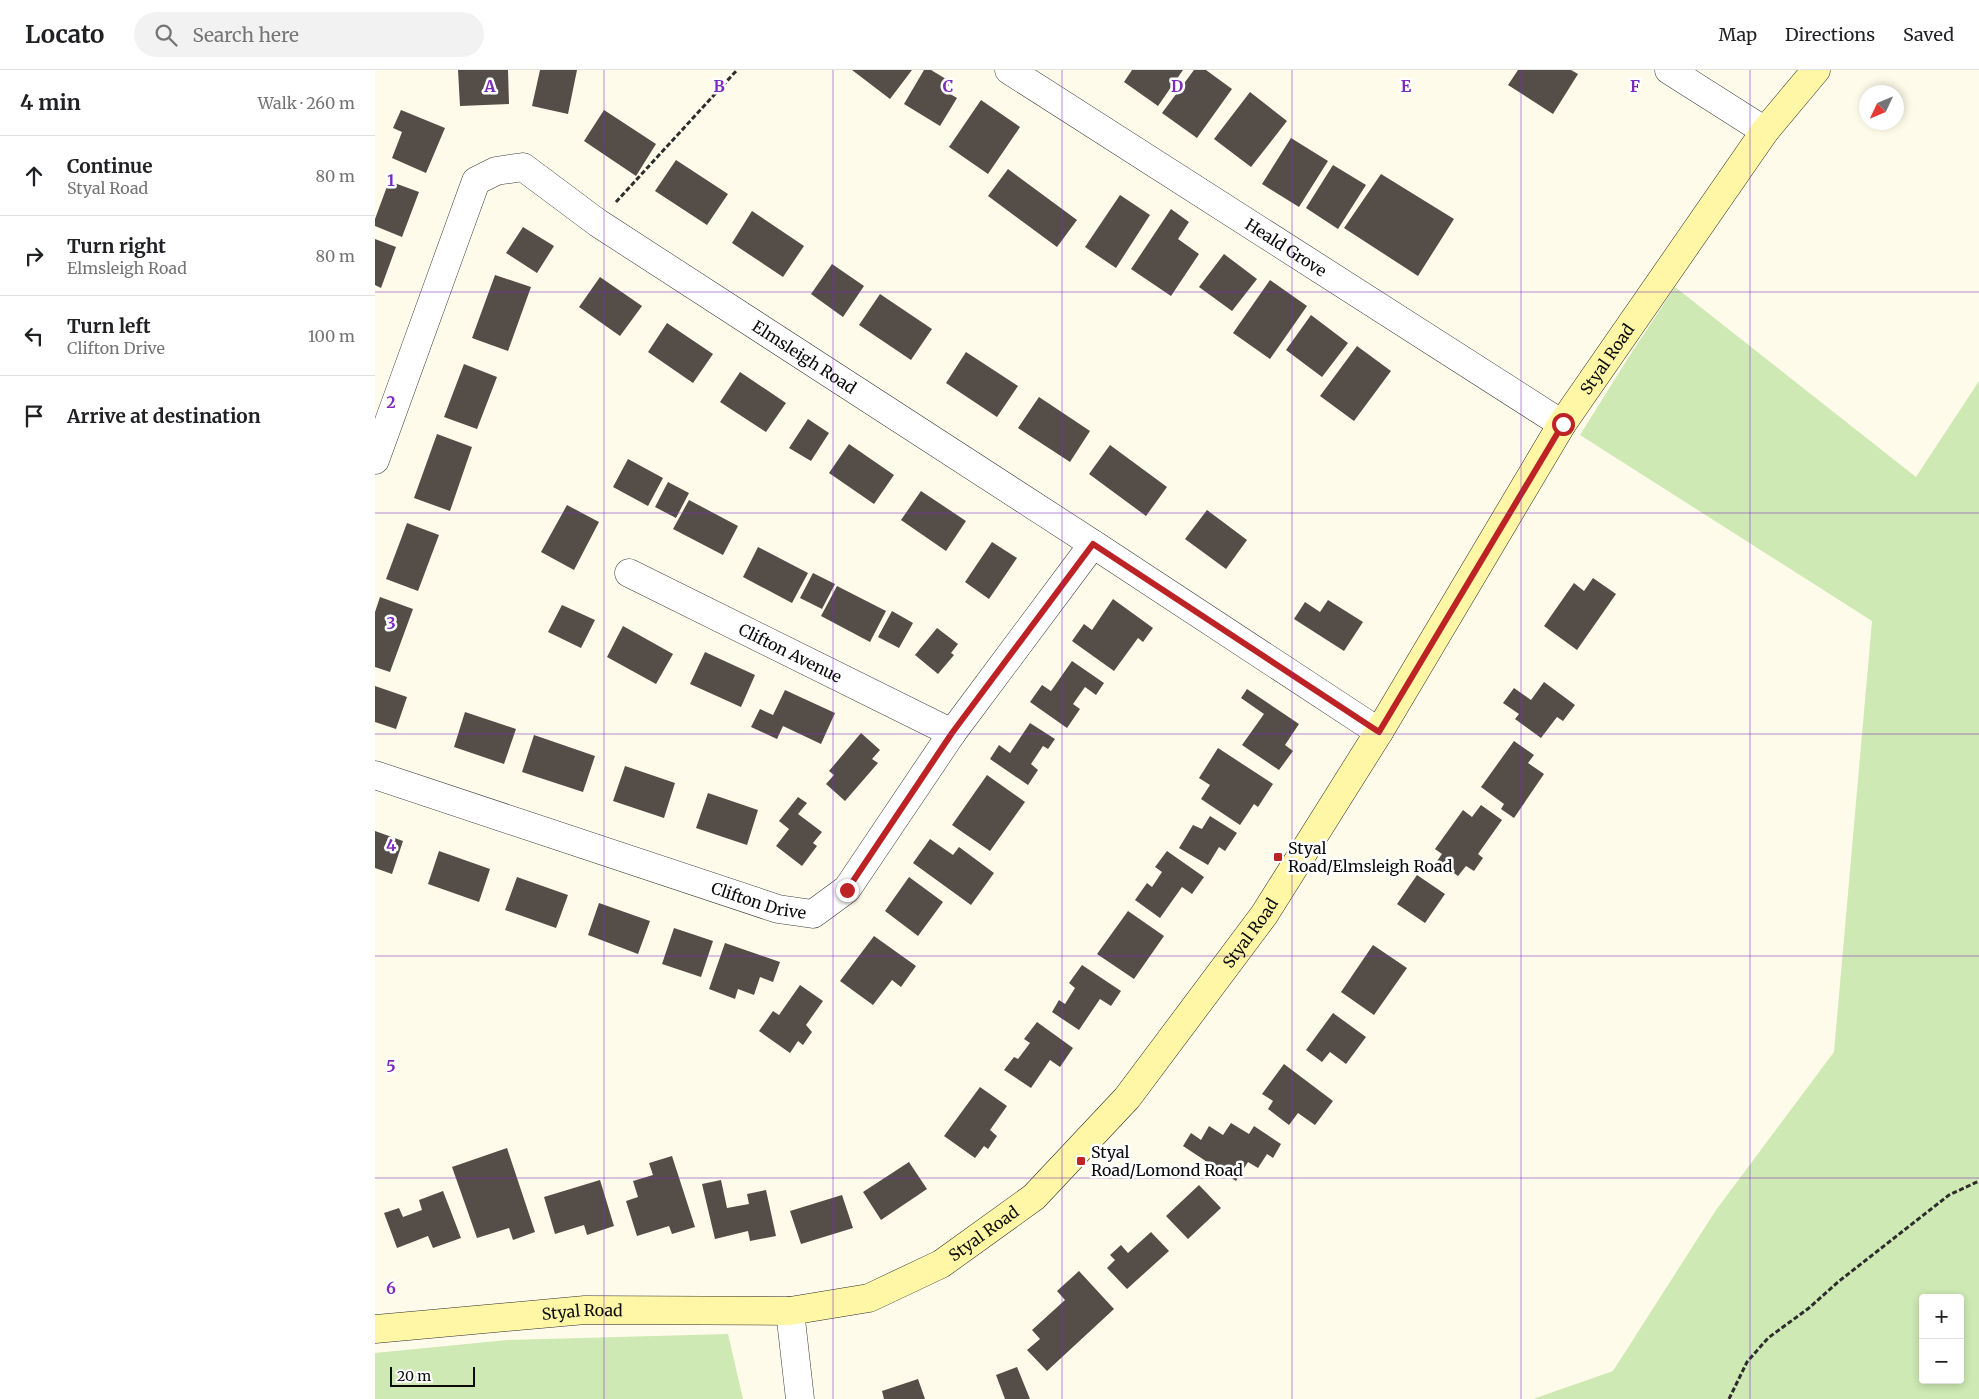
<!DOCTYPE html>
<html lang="en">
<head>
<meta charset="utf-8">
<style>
	:root { --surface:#fff; --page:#f2f2f2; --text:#202124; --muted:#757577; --line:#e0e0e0 }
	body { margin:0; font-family:Merriweather,serif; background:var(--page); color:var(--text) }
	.controls { position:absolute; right:15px; bottom:15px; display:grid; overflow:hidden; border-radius:5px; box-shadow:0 2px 8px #0003 }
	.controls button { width:45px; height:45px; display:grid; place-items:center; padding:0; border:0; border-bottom:1px solid var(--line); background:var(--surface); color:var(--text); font:25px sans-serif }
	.compass { position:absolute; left:1484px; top:15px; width:45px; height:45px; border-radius:50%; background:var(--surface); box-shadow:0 2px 8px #0003; rotate:226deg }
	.scale { position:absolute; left:15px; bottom:12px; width:85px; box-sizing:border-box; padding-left:5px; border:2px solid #0b0b0b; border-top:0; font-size:14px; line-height:18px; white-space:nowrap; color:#0b0b0b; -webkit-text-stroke:4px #fff; paint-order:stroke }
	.stop { position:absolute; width:15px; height:15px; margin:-11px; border:4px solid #bd2225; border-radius:50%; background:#fff }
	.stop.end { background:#bd2225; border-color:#fff; box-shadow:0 1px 5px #0008 }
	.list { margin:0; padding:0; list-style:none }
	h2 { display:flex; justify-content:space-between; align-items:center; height:65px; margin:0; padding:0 20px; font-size:21px }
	h2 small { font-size:16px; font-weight:400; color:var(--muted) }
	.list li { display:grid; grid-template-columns:32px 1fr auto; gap:15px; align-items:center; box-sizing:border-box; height:80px; padding:0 20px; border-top:1px solid var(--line) }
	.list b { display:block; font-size:19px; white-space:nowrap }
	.list p { margin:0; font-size:16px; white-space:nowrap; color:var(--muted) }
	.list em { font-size:16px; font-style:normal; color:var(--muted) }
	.icon { flex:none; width:28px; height:28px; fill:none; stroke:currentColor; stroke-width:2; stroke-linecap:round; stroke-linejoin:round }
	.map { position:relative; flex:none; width:1604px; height:1329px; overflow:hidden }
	header { display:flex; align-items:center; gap:30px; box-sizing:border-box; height:70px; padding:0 25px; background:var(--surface); border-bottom:1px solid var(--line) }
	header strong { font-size:24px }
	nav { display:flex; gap:28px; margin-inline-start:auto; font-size:18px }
	.search { width:350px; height:45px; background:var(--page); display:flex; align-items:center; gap:12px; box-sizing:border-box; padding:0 18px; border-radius:28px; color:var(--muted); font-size:19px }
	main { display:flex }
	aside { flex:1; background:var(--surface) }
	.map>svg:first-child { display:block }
	.green { fill:#cee9b3; fill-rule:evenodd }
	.building { fill:#544d48 }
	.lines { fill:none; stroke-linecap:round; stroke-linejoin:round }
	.street-casing { stroke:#3e3e3e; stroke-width:29 }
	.secondary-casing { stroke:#2d2d2d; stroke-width:29 }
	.path { stroke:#2d2d2d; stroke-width:3; stroke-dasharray:5 2.5; stroke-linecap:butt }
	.street { stroke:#fff; stroke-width:28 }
	.secondary { stroke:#fff7a5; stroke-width:28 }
	.route { stroke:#bd2225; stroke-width:6 }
	.grid { fill:none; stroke:#7b2cbf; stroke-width:1; stroke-opacity:0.55 }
	.poi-dot { fill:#bd2225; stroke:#fff; stroke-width:2 }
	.labels { text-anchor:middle; stroke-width:5; stroke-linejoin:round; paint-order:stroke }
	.street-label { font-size:16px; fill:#0b0b0b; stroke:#fff }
	.poi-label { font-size:16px; fill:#0b0b0b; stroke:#fff; text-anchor:start }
	.grid-label { font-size:16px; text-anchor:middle; font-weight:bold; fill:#7b2cbf; stroke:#fff; stroke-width:5; stroke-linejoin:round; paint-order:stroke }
</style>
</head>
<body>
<header>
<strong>Locato</strong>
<div class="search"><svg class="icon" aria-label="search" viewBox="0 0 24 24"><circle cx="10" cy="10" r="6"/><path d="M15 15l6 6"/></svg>Search here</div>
<nav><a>Map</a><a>Directions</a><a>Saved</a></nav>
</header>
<main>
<aside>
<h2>4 min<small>Walk · 260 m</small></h2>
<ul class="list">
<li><svg class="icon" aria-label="ahead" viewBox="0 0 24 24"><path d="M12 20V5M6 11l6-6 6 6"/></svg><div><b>Continue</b><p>Styal Road</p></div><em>80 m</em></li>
<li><svg class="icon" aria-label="right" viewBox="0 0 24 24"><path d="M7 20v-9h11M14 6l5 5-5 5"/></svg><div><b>Turn right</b><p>Elmsleigh Road</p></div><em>80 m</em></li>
<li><svg class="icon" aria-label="left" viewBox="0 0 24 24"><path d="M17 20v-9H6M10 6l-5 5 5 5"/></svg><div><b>Turn left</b><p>Clifton Drive</p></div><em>100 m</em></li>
<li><svg class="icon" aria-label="arrive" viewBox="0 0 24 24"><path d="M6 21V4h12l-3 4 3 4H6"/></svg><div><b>Arrive at destination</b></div></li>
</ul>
</aside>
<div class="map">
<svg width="1604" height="1329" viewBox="0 0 1604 1329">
	<rect width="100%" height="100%" fill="#fffbea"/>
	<!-- green -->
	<path class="green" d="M1300 217 1541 407 1604 311V1329H1158L1238 1301 1341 1140 1459 982 1497 551 1205 365 1255 285ZM1548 1228H1585V1310H1548Z
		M353 1264 368 1329H0V1283L132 1270Z"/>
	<!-- building -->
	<path class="building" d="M83 0H133L134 34 85 36Z
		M165 0H202L193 44 157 36Z
		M477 0H537L515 29Z
		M549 0H556L576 12 570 21 582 28 565 56 529 34Z
		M757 0H808L783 36 749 12Z
		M819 0H831L857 19 822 68 787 43Z
		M1143 0H1196L1203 4 1178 44 1133 15Z
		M875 22 912 51 876 97 839 69Z
		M606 30 645 57 613 104 574 77Z
		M26 40 70 58 51 103 17 88 27 62 18 58Z
		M229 40 281 74 261 106 209 71Z
		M916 68 953 91 924 137 887 114Z
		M301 90 353 124 332 155 280 121Z
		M958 95 991 115 963 159 931 138Z
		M633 99 702 150 682 177 613 126Z
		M1006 104 1079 149 1043 206 969 158Z
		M14 111 44 122 27 167 0 156V149Z
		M745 125 775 145 741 198 710 177Z
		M796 139 814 152 803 169 824 184 796 226 756 199Z
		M377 141 429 176 408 207 357 173Z
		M148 157 179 176 162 203 131 183Z
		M0 169 21 177 6 218 0 215Z
		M849 184 882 209 857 241 824 217Z
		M457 194 489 216 468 247 436 224Z
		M120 205 156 217 133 281 97 268Z
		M225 207 267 236 245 266 204 237Z
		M895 210 932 236 895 289 858 263Z
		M505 224 557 259 536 290 484 255Z
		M936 245 973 273 947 307 911 280Z
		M292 253 338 284 318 313 273 282Z
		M982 276 1016 301 979 351 945 326Z
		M591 282 643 316 622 347 571 313Z
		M89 294 122 307 102 359 69 347Z
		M365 302 411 333 391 362 345 332Z
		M664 327 715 361 695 392 643 358Z
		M433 349 454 363 436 391 414 378Z
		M62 364 97 377 75 441 39 428Z
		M474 374 519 405 499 434 454 403Z
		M735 375 792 417 771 446 714 404Z
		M253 389 288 408 273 436 238 417Z
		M293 412 314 423 301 448 280 437Z
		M546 421 591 451 571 481 526 450Z
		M314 430 363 456 348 485 298 459Z
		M192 435 224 452 199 500 166 482Z
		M832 440 872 470 851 499 810 469Z
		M32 453 64 465 43 521 11 509Z
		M617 472 642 488 614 529 590 512Z
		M383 477 433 503 417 533 368 507Z
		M438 503 460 514 447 539 425 528Z
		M1218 508 1241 524 1202 580 1169 556 1199 513 1209 521Z
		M462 516 511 541 495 572 446 546Z
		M5 527 38 539 15 602 0 597V542Z
		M738 529 778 558 768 572 763 568 739 601 697 571 709 554 717 560Z
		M953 530 988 552 969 581 919 549 930 532 945 542Z
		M187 535 220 550 206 578 173 562Z
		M517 541 538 553 524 578 503 567Z
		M248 556 298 584 281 614 232 587Z
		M562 558 583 574 576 583 579 585 563 604 540 585Z
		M330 582 380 605 366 637 315 614Z
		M697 591 729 613 721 625 710 617 698 634 705 639 692 658 655 632 667 615 676 621Z
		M1169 612 1200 635 1188 651 1182 647 1166 668 1140 649 1144 644 1128 633 1139 618 1156 630Z
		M0 616 32 627 21 659 0 652Z
		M872 619 924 654 910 675 918 681 904 700 867 675 889 644 866 628Z
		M410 620 460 643 446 674 408 656 402 669 376 657 385 639 398 645Z
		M90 642 141 659 129 694 79 677Z
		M655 653 680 669 673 679 668 676 656 694 663 700 653 715 615 689 624 675 635 683Z
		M486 663 505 680 497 689 503 693 470 731 451 714 459 705 454 701Z
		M159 665 220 686 208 722 147 702Z
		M1139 671 1159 685 1153 693 1169 704 1139 748 1126 739 1129 734 1106 717Z
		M843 678 898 714 883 737 879 734 865 755 826 729 835 715 824 708Z
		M250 696 300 713 289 748 238 731Z
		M612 705 650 732 615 781 577 755Z
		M333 723 383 740 372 775 321 758Z
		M423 727 432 733 423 744 447 762 438 773 442 776 427 796 401 776 414 759 404 751Z
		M1106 735 1127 750 1103 784 1108 788 1099 801 1091 796 1083 806 1062 791 1067 784 1060 779 1088 740 1097 747Z
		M835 746 862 763 850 781 844 777 833 795 804 778 818 755 827 759Z
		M0 761 28 771 17 804 0 798Z
		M555 769 578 785 584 777 619 803 596 835 538 793Z
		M64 781 115 799 104 832 53 814Z
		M792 781 829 807 817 824 807 817 785 848 760 830 772 813 777 817 787 802 780 797Z
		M1042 805 1070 824 1050 853 1022 834Z
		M142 807 193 825 181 858 130 840Z
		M534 807 568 832 543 866 510 841Z
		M224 833 275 851 263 884 213 865Z
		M753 841 789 866 759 909 722 884Z
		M299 858 338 871 326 907 287 894Z
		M499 866 541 896 526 917 517 910 498 935 465 911Z
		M350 873 405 892 398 912 385 907 379 925 363 919 360 929 334 919Z
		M998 875 1032 898 999 945 966 922Z
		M707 895 746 921 736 936 725 929 704 960 677 942 684 930 690 934 700 918 694 913Z
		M425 915 448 931 431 955 437 962 428 975 423 971 415 983 384 961 398 941 404 945Z
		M958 943 991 967 971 994 955 982 947 992 931 980Z
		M662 952 698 978 685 997 675 990 656 1018 629 1000 639 987 643 989 655 973 649 969Z
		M909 994 958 1031 940 1055 923 1043 914 1055 893 1039 898 1031 887 1024Z
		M605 1017 632 1036 615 1060 622 1066 613 1079 609 1076 600 1088 569 1066Z
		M856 1053 874 1064 879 1056 906 1074 898 1088 892 1084 883 1098 873 1092 861 1111 808 1076 816 1063 826 1070 834 1056 848 1065Z
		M132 1078 160 1162 138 1170 134 1158 102 1168 77 1097Z
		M297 1086 320 1157 297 1164 294 1156 262 1166 251 1131 263 1127 258 1111 278 1105 274 1093Z
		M534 1092 552 1119 506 1150 488 1122Z
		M225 1110 239 1156 212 1165 209 1155 180 1164 169 1127Z
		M346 1110 352 1138 374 1134 372 1124 391 1120 401 1166 375 1171 373 1161 340 1169 327 1114Z
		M824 1115 846 1138 813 1169 791 1146Z
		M68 1121 86 1168 58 1178 53 1166 22 1178 9 1143 24 1138 28 1147 47 1140 44 1130Z
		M467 1125 478 1158 426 1174 415 1141Z
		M776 1162 794 1181 752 1219 732 1198 740 1190 735 1185 746 1175 753 1183Z
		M704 1201 739 1239 672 1301 652 1280 665 1269 657 1260 690 1230 682 1221Z
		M642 1297 655 1329H630L621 1305Z
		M543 1309 550 1329H509L507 1321Z"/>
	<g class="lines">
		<!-- street casing -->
		<g class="street-casing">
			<g id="street">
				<path id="s1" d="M634 0 1187 354"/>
				<path d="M1294 0 1390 61"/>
				<path id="s2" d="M0 390 101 111 121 101 148 97 223 153 718 474 1004 662"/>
				<path id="s3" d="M254 503 577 663"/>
				<path id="s4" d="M0 705 403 839 438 844 472 819 577 663 718 474"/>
				<path d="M415 1241 425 1329"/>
			</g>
		</g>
		<!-- secondary casing -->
		<g class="secondary-casing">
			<g id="secondary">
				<path id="s5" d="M0 1259 210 1240 415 1241 494 1228 566 1194 659 1127 752 1028 889 845 1004 662 1187 354 1390 61 1441 0"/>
			</g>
		</g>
		<!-- path -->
		<path class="path" d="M241 132 362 0
			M1354 1329 1372 1292 1393 1268 1434 1238 1463 1212 1574 1125 1604 1111"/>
		<!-- street -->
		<use href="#street" class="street"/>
		<!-- secondary -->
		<use href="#secondary" class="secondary"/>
	</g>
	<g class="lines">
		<!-- route -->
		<path class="route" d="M472 820 577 663 718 474 1004 662 1188 354"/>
	</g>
	<!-- grid -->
	<path class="grid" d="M229 0V1329M458 0V1329M687 0V1329M917 0V1329M1146 0V1329M1375 0V1329M0 222H1604M0 443H1604M0 664H1604M0 886H1604M0 1108H1604"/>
	<!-- markers -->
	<g class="poi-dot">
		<rect x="898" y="782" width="10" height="10" rx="2.5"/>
		<rect x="701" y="1086" width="10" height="10" rx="2.5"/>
	</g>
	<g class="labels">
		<!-- street labels -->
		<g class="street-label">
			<text dy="6" stroke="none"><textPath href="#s1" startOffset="329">Heald Grove</textPath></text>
			<text dy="6" stroke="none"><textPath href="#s2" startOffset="686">Elmsleigh Road</textPath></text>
			<text dy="6" stroke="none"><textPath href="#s5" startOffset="1708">Styal Road</textPath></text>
			<text dy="6" stroke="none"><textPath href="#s3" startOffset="180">Clifton Avenue</textPath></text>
			<text dy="6" stroke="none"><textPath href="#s4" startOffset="404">Clifton Drive</textPath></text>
			<text dy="6" stroke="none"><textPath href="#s5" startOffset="1032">Styal Road</textPath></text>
			<text dy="6" stroke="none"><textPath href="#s5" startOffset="628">Styal Road</textPath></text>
			<text dy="6" stroke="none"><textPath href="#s5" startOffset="208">Styal Road</textPath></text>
		</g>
		<!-- poi labels -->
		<g class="poi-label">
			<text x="913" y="784">Styal<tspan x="913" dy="18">Road/Elmsleigh Road</tspan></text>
			<text x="716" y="1088">Styal<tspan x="716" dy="18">Road/Lomond Road</tspan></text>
		</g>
	</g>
	<g class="grid-label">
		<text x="115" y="22">A</text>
		<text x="344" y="22">B</text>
		<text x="573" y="22">C</text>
		<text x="802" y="22">D</text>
		<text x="1031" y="22">E</text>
		<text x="1260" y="22">F</text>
		<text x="16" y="116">1</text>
		<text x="16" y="338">2</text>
		<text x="16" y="559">3</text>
		<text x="16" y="781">4</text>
		<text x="16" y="1002">5</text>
		<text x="16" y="1224">6</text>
	</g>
</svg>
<div class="controls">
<button>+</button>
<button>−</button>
</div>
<svg class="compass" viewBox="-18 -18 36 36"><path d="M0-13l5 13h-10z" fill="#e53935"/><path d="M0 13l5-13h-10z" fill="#757577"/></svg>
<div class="scale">20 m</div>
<div class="stop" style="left:1188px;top:354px"></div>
<div class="stop end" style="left:472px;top:820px"></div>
</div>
</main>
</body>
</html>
